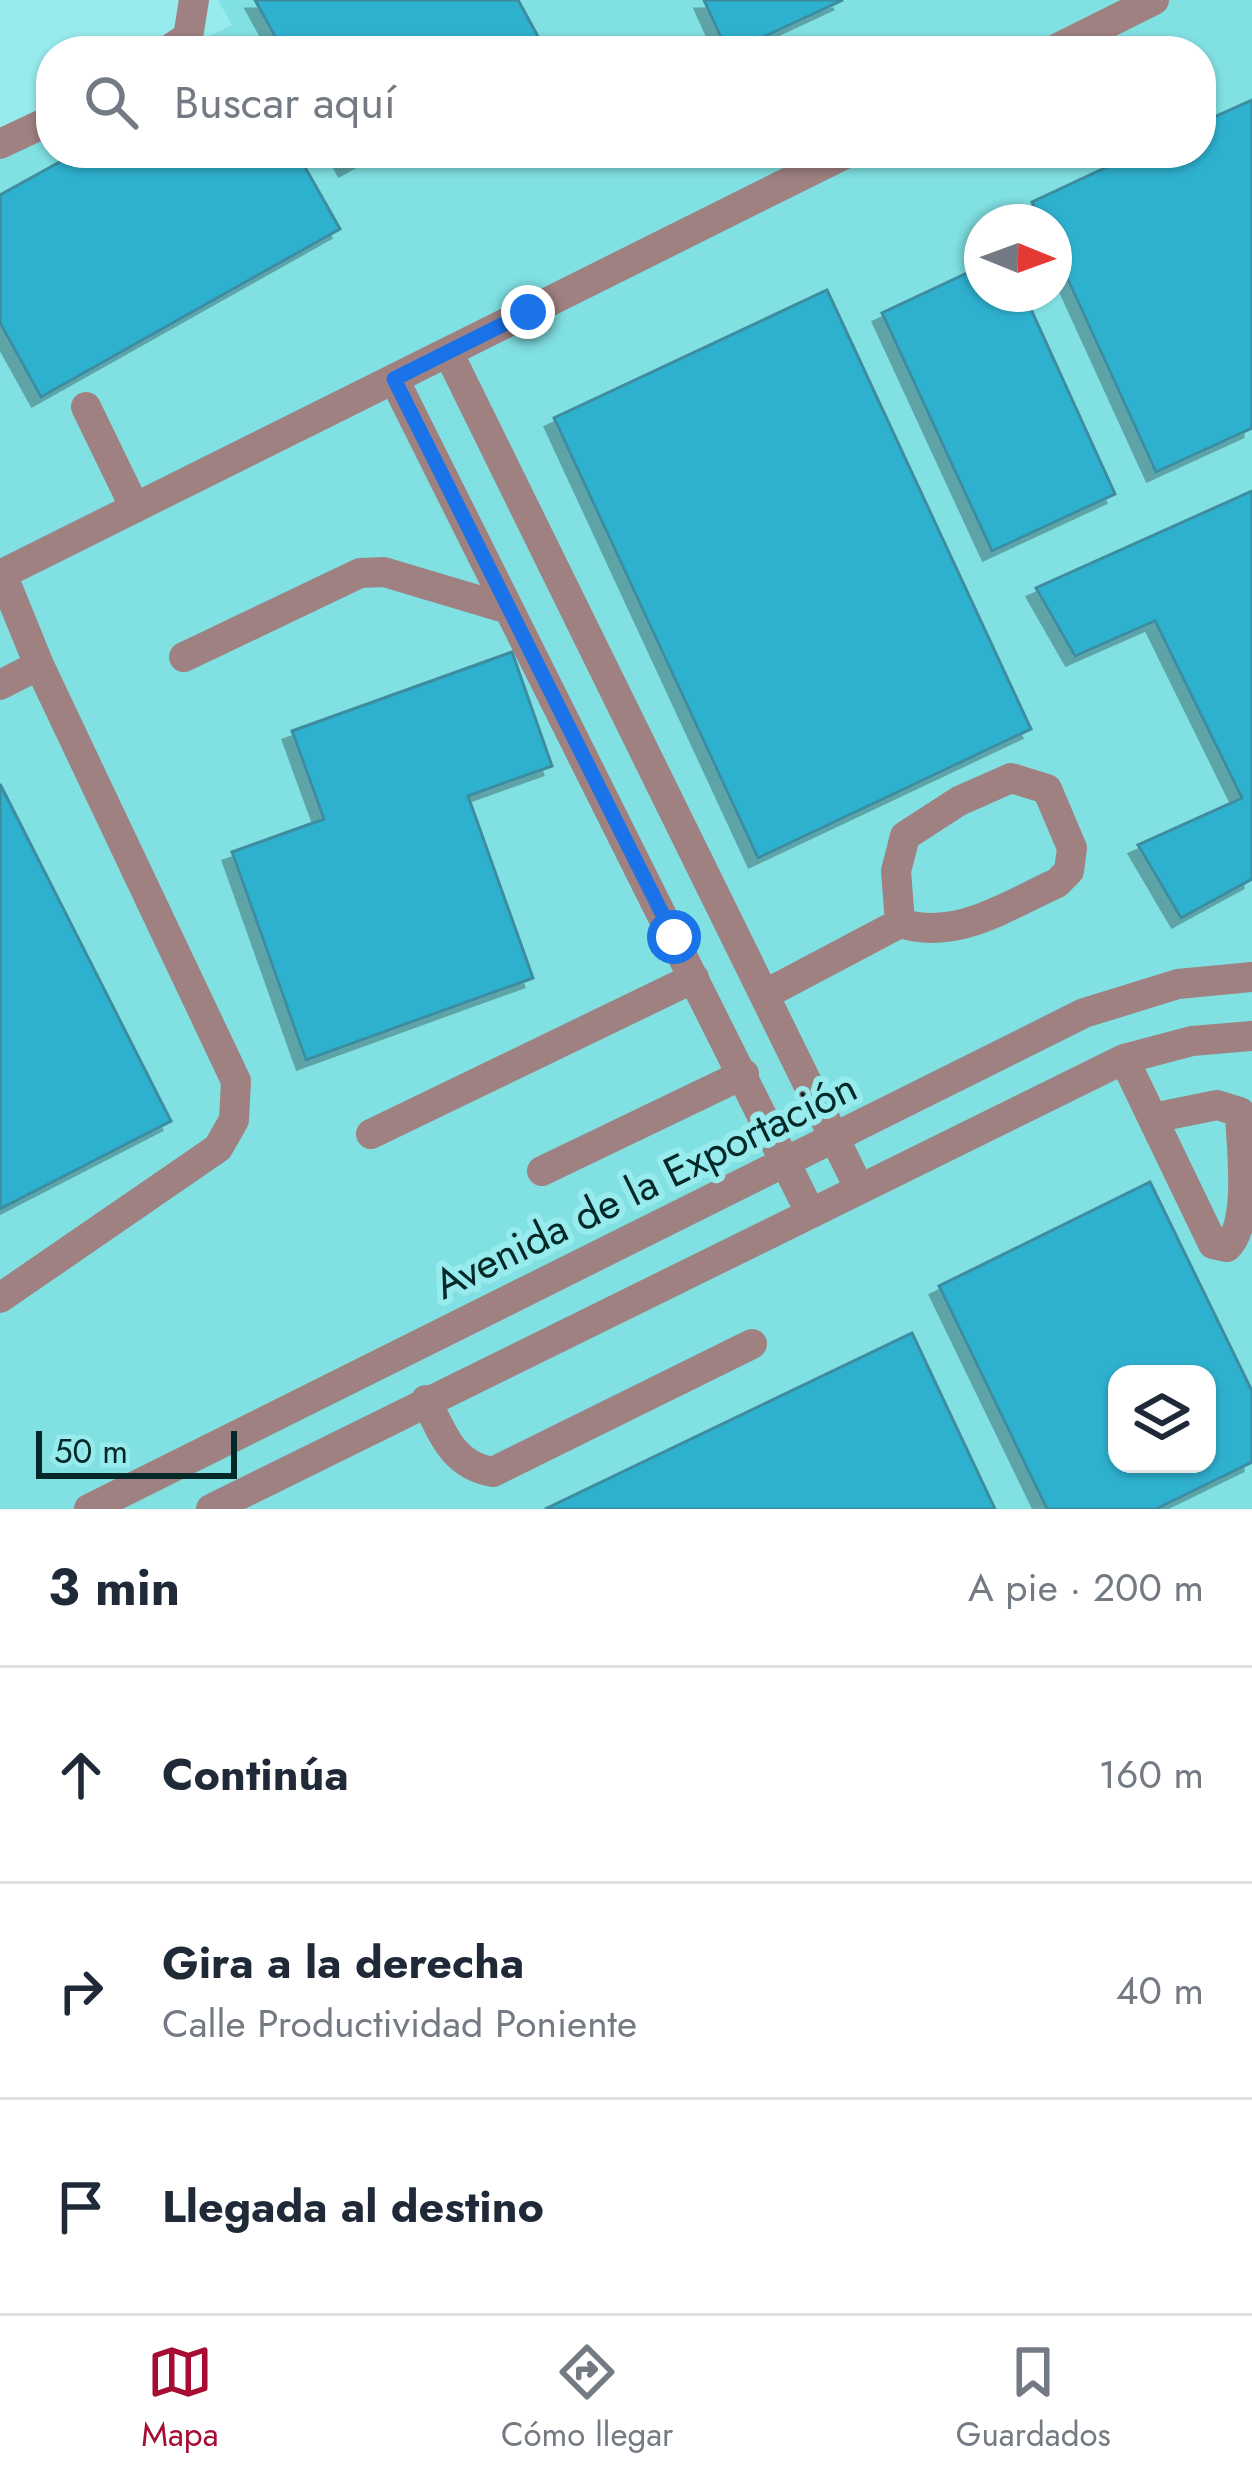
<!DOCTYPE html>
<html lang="es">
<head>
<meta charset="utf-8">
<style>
	:root { --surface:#fff; --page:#f2f2f3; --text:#1f2937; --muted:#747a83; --line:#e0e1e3; --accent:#a70d32 }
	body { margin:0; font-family:Jost,sans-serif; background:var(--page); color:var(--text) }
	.controls { position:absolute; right:36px; bottom:36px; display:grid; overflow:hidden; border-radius:24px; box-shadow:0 3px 9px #0004 }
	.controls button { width:108px; height:108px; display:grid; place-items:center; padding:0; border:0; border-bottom:3px solid var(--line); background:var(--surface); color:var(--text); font:60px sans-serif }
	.compass { position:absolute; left:964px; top:204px; width:108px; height:108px; border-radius:50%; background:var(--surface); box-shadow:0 3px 9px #0004; rotate:91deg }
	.scale { position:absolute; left:36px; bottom:30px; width:201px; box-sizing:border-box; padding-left:12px; border:6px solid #022828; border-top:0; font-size:33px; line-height:42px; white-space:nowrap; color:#022828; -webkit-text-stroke:9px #97ebed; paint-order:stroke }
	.stop { position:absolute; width:36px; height:36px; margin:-27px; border:9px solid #1a73e8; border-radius:50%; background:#fff }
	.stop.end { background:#1a73e8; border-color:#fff; box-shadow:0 3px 12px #0008 }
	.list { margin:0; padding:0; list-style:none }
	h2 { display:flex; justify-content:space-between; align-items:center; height:156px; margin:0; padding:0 48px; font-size:51px }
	h2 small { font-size:39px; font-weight:400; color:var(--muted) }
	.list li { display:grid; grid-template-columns:78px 1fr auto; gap:36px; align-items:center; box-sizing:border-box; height:216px; padding:0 48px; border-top:3px solid var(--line) }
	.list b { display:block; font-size:45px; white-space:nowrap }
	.list p { margin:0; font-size:39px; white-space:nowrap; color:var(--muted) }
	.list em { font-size:39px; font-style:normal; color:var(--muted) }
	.icon { flex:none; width:66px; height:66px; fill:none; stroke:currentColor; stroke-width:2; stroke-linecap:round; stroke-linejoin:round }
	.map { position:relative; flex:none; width:1252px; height:1509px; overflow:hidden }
	.search { position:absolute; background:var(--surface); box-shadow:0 3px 9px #0004; left:36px; right:36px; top:36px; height:132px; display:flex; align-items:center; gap:30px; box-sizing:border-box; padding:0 42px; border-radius:48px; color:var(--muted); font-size:45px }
	.sheet { height:804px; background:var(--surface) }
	nav { display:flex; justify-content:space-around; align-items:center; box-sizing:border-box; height:168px; border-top:3px solid var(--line); background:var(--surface); font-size:33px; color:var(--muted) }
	nav a { display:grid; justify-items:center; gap:6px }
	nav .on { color:var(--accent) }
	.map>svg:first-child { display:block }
	.built { fill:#80e0e2; fill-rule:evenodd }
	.building { fill:#2db1cf; stroke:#3e8ca0; stroke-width:3; fill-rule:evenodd; filter:url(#shadow) }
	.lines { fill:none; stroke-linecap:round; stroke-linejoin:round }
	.minor { stroke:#9f8182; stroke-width:30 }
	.route { stroke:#1a73e8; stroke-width:15 }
	.labels { text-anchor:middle; stroke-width:12; stroke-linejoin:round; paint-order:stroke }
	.street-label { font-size:42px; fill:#022828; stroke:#97ebed }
</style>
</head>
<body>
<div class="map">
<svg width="1252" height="1509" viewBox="0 0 1252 1509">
	<defs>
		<filter id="shadow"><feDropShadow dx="-9" dy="9" stdDeviation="0" flood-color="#0004"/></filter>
	</defs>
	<rect width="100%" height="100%" fill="#97ebed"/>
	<!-- built -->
	<path class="built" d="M218 0H1252V1509H0V137L51 113V153H1201V51H179L232 25ZM982 222H1054V294H982ZM1117 1374H1207V1464H1117Z"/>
	<!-- building -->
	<path class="building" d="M255 0H518L546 51H283Z
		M704 0H843L733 51H727Z
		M1252 100V428L1156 472 1054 249V222H1041L1032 202 1137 153H1201V123Z
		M76 153H297L340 229 41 397 0 323V195Z
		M340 153H373L348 167Z
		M982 266V294H1024L1115 494 992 551 882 313Z
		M827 290 1031 729 758 858 554 418Z
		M1252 491V879L1181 918 1138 845 1242 798 1155 621 1075 656 1036 588Z
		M512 652 552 766 468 796 533 978 306 1060 232 852 324 819 292 731Z
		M0 784 171 1121 0 1209Z
		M1150 1182 1252 1391V1462L1156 1509H1047L939 1286ZM1117 1374H1207V1464H1117Z
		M912 1333 995 1509H545Z"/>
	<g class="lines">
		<!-- minor -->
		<path class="minor" d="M167 51 188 37 194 0
			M1052 51 1154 0
			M0 144 51 120
			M448 352 859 1188
			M394 379 810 1212
			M86 407 135 508
			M0 575 847 153
			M184 657 360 573 384 572 508 609
			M0 685 39 665
			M764 995 900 923C957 941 1006 906 1057 883L1069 871 1072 848 1047 789 1011 778 959 801 905 836 896 871 900 923
			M1124 1059 1213 1244 1227 1247C1252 1222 1241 1148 1240 1112L1217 1105 1153 1118
			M371 1134 694 978
			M542 1171 744 1074
			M0 1298 218 1148 234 1120 236 1081 39 665 2 574
			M426 1400C443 1434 452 1465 493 1472L752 1344
			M89 1509 1084 1013 1178 984 1252 977
			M211 1509 1124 1059 1192 1041 1252 1036"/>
	</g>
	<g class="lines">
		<!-- route -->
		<path class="route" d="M528 312 394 379 674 937"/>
	</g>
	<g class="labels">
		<!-- street labels -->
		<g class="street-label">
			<text transform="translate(645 1185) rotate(-26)" y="15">Avenida de la Exportación</text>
		</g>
	</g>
</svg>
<div class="controls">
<button><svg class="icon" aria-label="layers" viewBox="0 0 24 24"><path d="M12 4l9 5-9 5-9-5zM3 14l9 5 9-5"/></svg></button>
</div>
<svg class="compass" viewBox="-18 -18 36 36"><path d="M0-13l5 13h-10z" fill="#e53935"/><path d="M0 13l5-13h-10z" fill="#747a83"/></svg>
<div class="scale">50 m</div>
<div class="stop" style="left:674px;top:937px"></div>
<div class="stop end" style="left:528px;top:312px"></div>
<div class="search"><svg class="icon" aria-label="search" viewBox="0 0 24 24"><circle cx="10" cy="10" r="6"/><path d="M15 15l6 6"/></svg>Buscar aquí</div>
</div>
<section class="sheet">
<h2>3 min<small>A pie · 200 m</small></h2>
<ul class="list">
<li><svg class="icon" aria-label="ahead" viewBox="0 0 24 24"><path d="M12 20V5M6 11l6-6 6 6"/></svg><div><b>Continúa</b></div><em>160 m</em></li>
<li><svg class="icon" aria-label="right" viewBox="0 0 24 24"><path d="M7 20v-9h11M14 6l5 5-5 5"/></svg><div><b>Gira a la derecha</b><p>Calle Productividad Poniente</p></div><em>40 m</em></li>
<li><svg class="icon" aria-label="arrive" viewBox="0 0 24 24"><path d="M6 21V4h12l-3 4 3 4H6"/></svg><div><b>Llegada al destino</b></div></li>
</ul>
</section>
<nav>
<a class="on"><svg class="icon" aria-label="map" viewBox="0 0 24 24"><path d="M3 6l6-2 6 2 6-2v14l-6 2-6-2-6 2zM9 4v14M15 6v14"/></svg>Mapa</a>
<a><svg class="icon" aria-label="directions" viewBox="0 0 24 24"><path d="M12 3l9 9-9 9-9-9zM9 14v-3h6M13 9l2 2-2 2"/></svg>Cómo llegar</a>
<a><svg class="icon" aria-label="saved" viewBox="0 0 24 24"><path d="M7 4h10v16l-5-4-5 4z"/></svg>Guardados</a>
</nav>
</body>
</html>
